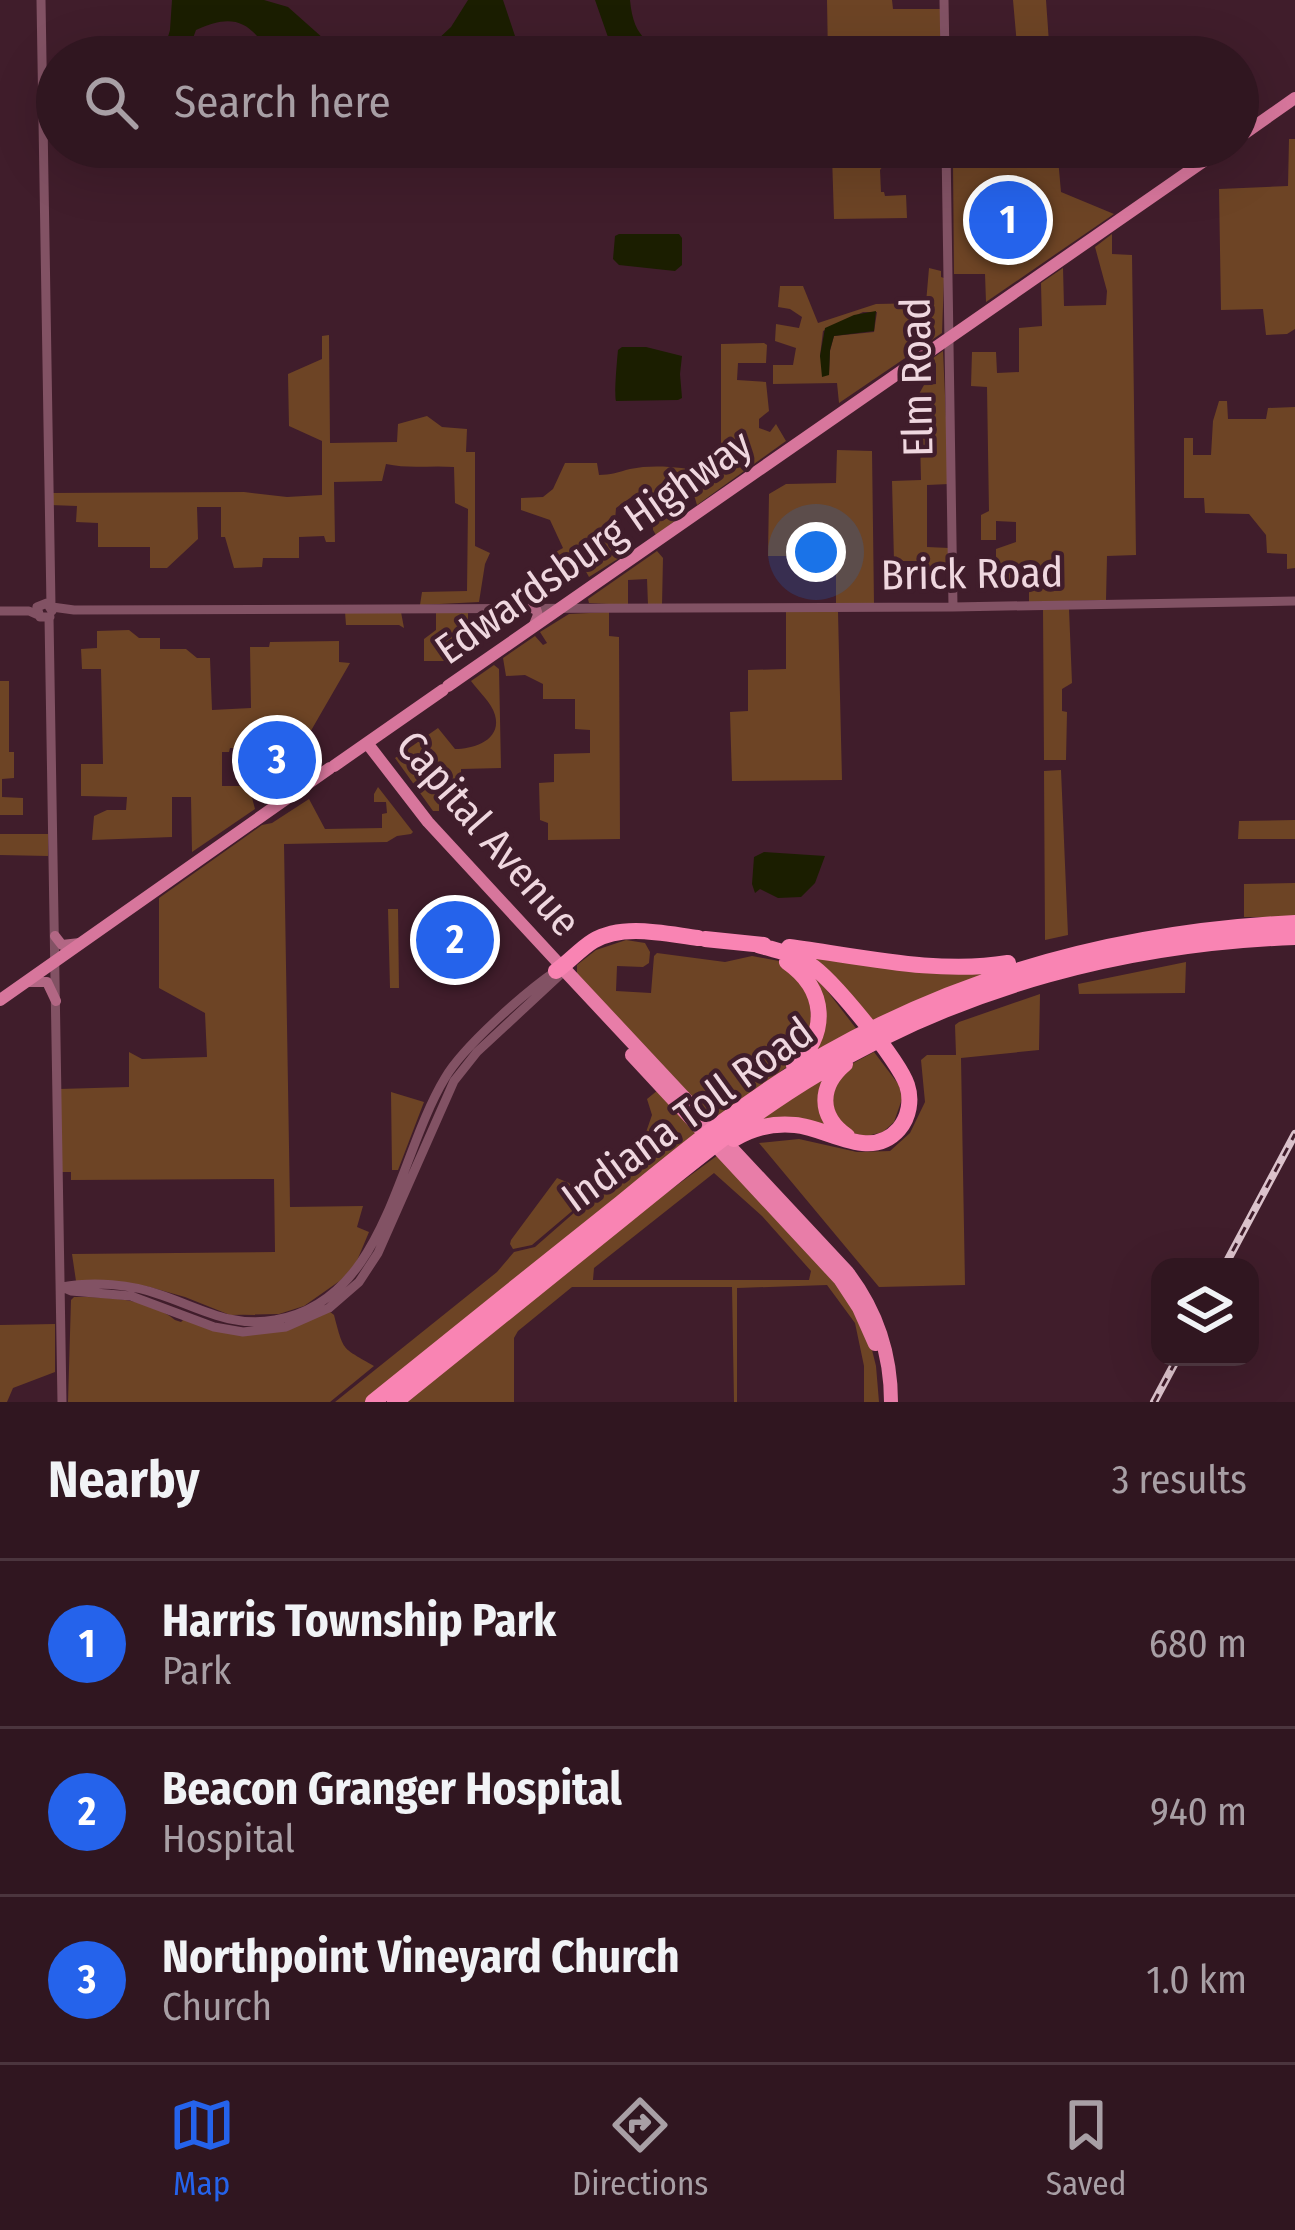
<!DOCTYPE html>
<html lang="en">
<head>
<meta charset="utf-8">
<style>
	:root { --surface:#301620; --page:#381f29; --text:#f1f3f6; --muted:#a89fa5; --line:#4b353e; --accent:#2563eb }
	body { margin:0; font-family:"Fira Sans Condensed",sans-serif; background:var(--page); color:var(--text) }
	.controls { position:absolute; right:36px; bottom:36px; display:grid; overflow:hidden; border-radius:24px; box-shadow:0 12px 48px #0002 }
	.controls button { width:108px; height:108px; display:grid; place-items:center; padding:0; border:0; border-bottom:3px solid var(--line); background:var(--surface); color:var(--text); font:60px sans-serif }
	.you { position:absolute; left:816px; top:552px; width:42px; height:42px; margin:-30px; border:9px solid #fff; border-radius:50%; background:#1a73e8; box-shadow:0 0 0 18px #1a73e833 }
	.badge { display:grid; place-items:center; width:78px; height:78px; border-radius:50%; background:var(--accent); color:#fff; font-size:39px; font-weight:700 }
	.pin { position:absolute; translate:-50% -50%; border:6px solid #fff; box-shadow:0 3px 12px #0006 }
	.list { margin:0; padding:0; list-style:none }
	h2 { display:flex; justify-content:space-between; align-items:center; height:156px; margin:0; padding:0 48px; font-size:51px }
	h2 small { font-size:39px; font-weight:400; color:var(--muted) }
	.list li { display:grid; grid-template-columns:78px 1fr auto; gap:36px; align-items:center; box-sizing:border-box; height:168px; padding:0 48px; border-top:3px solid var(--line) }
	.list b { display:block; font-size:45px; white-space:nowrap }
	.list p { margin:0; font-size:39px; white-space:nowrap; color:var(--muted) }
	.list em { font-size:39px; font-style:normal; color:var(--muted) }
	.icon { flex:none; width:66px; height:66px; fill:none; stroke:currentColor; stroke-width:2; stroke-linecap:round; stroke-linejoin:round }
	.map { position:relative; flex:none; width:1295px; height:1402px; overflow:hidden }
	.search { position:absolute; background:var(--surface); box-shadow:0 12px 48px #0002; left:36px; right:36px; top:36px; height:132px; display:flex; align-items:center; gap:30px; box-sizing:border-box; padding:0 42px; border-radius:66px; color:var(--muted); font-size:45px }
	.sheet { height:660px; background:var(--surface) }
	nav { display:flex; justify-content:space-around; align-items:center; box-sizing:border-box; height:168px; border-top:3px solid var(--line); background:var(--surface); font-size:33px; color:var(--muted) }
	nav a { display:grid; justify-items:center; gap:6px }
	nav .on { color:var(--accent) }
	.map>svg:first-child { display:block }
	.green { fill:#6d4425; fill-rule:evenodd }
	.water { fill:#1b1e00 }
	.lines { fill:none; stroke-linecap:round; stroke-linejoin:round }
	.tertiary { stroke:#825264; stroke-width:9 }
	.secondary { stroke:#b26784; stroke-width:10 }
	.primary { stroke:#d7769c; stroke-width:12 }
	.trunk { stroke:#e87da8; stroke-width:14 }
	.motorway { stroke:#f984b3; stroke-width:16 }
	.rail-casing { stroke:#dbc2cb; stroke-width:8 }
	.rail { stroke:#401d2b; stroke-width:3; stroke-dasharray:9; stroke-linecap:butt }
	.labels { text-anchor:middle; stroke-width:9; stroke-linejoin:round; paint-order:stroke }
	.street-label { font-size:42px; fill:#efd7df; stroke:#401d2b }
</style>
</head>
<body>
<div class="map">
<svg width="1295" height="1402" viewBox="0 0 1295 1402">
	<rect width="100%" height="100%" fill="#401d2b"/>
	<!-- green -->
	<path class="green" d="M827 0H892L893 9H940L941 57H828Z
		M1013 0H1046L1050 57H1018Z
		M1289 139H1295V329L1287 334 1266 335 1263 309 1221 310 1219 189 1288 186Z
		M755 147H943V153L912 154V166H883L880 170 881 192H884L885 196 906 195 907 218 834 219 832 155 722 159V148Z
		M1017 147H1057L1061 192 1114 214 986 302 985 274H954L953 164 993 163V150H1017Z
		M1112 234V254L1132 255 1136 555 1107 556 1106 600 1029 602V579L996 581V549L1016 542V522L996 521V540H981V515L989 511 987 387 971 386 972 352H996L997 373 1019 372V328L1042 326 1041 283 1063 268 1064 306 1106 305 1107 291 1095 247Z
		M929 268 941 271V277L944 278 942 333 839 403 837 383 773 384V365H793L796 348 775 341 776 324 799 328 802 317 790 309 778 307 780 286H803L818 323 876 304 926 303ZM863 312H877L874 332 834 336 830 351 829 375 820 356 823 331Z
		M329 335 330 443 397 442 398 424 427 416 442 427 467 429 466 452H475V546L490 553 485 564 479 602 420 605 422 592 467 591 468 509 455 503 454 467C431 465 409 469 386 464L382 481 334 482 335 542H326L324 536 299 537V558H263L262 567 234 568 225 537H221V507H197L198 539 167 568H150V547H98V523L76 522 77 506 50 505V493L244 492 287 497 322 495V441L289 426 288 374 322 359V336Z
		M764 343 767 345 766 363H738L737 380 766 382 769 411 759 419V428L770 432 776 424 786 441 697 505 691 485 668 486 672 513 676 520 656 535 653 530 652 493H637L616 508 614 533 624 555 589 577 580 561 559 566V557L554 553 563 548 550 520 521 510V498L543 497 553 489 565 463H597L599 475C610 475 619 472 630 469 653 464 682 467 705 472L721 454V344Z
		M943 351 949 484 927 485V547L949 548V572L919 573 918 561H894L892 481 921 480 919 394 924 385 936 384V364L933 358Z
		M1219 401H1227L1228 419H1266L1268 408 1295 407V568L1287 569V554L1267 553 1266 535 1249 514 1205 513 1204 498H1184V438H1193V455H1211L1213 421Z
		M837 450 872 451 874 604 836 603V538H804L803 556H768L769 494 786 484 836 483Z
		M657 551 663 558 662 605H648L647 579 628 580V605L589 603 588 599Z
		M1043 609H1069L1072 683 1062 689V711L1067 712 1066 760H1044Z
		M786 611 838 612 842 780 732 781 730 712 748 711V670L786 669Z
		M345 612H401L404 628 399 625H346Z
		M436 612H468V635L453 636 448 661H424V639L436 630Z
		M609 612V636L619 637 620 839 548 840V823L540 820 539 783 554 782V754L590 753V730L575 729V699H543V684L525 675 506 676 503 658 535 636 543 645 547 643 540 632 569 614Z
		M129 630 139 638H160V649H186L197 658H210L212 710 251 708 250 647H269L270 642 339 641V662L350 663 305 741 271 743 270 750 249 751 248 748H230L229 752H222V786H249L255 809 192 852 191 797H172V837L92 840 94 816 107 810H126L127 797 81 796V764H103L101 669H82L81 649 97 648V631Z
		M494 665 499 669 501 768 461 769V801H439V811H433L395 758 438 728 455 749C474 749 502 740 495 715 492 703 478 691 471 681Z
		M0 681H9V752H14V778L2 779V797L23 798V815H0Z
		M1061 770 1068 935 1045 940 1044 771Z
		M378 787 413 832 411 834 397 836 387 842 284 844 290 1207 363 1206 357 1227 369 1232 356 1263 341 1280 304 1306 279 1314 230 1315 185 1297 146 1286 76 1281 72 1254 275 1252 274 1179 71 1180V1172H61L59 1089 129 1087V1052L142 1059 207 1057 205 1013 159 988V898L262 825 272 823 309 799 325 829 382 828V814L387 813 386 802H374V794Z
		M1295 820V839H1238L1239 821Z
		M0 834H48V856L0 855Z
		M1295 883V917H1244V884Z
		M388 909H398L399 988H390Z
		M626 940 645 943 650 952 649 963 643 967 617 966 616 991 651 993 654 956 657 953 725 962 752 956 779 961 788 967 808 990 813 1031 788 1066 714 1120 577 974V965L596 950Z
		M801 955 1014 964 869 1025Z
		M1186 962 1185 993 1079 994 1078 984Z
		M810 973 825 988 858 1031 800 1064 818 1033Z
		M1040 994 1039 1050 961 1058 965 1285 879 1287 759 1143 799 1139 857 1152 890 1151 910 1133 925 1102 921 1060 927 1055H956L955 1025 959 1022Z
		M874 1052 899 1085 902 1099 894 1122 883 1132 867 1136 851 1133 830 1110 828 1101 844 1068Z
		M834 1069 827 1080 835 1130 755 1127 766 1112Z
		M658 1090 697 1134 366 1402H335L497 1272 514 1252 535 1247 623 1170 643 1141 652 1115 647 1099Z
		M391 1092 424 1102 398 1170H392Z
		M718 1155 844 1292 871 1346 876 1366 879 1402H864V1366L855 1323 827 1285 737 1288V1402H734L732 1287H572L518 1331 514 1338V1402H402L650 1205ZM714 1173 762 1216 811 1271 809 1280H593L594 1268Z
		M557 1178 569 1183 584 1201 532 1245 513 1249 510 1244 511 1240Z
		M74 1297C107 1297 148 1298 175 1320L181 1322 184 1319C231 1335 285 1337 329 1311L334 1315C344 1353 342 1347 374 1366L330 1402H68L71 1300Z
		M55 1324V1372L13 1388 7 1402H0V1325Z"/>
	<!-- water -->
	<path class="water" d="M172 0H264L288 7 324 39 326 57H271C252 22 234 12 196 30L186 57H162L170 30Z
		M468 0H503L522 57H419L451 27Z
		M595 0H630C637 85 716 28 754 48V57H611L609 40Z
		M619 234H679L682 238V265L675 271 619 265 613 259 615 236Z
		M876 311 874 331 834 336 830 350 829 375 822 377 820 356 825 328 854 315Z
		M622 347H646L682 356 680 374 682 398 678 400 616 401C614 395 617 360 618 350Z
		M764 852 825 856 815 883 801 897 778 898 760 889 755 893 752 884 754 857Z"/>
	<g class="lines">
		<!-- tertiary -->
		<path class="tertiary" d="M41 0 51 606
			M944 0 945 57
			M946 147 953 607
			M52 607 74 610 953 607 1295 601
			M0 611H29L38 615
			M49 617 62 1402
			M50 617H40L37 607 47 603 52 611
			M62 1287 71 1291 131 1296 214 1327 243 1332 286 1327 329 1308 359 1282 378 1253 454 1081 477 1052 560 975
			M62 1287C93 1281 131 1284 161 1295 200 1308 231 1328 275 1320 386 1301 396 1159 445 1078 463 1047 525 992 556 971"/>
		<!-- secondary -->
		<path class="secondary" d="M531 608 536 609 538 615 533 627
			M55 936 62 945 80 943
			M28 982H47L56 1001"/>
		<!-- primary -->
		<path class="primary" d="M1238 138 1295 98
			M448 686 1224 147
			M367 743 428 822 562 967
			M334 766 443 690
			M0 1000 330 768"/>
		<!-- trunk -->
		<path class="trunk" d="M562 967 847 1272C877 1311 891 1353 891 1402
			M632 1055 840 1279 859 1308 875 1344"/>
		<!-- motorway -->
		<path class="motorway" d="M705 939 764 945
			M789 947C859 956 938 975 1008 963
			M787 962C827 990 829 1033 794 1066
			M556 971C569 962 580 949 593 941 623 923 666 934 698 938
			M845 1064C819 1086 818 1116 847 1136
			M734 1139C752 1128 774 1123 795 1125 829 1128 870 1162 899 1129 909 1117 912 1100 907 1085 899 1061 832 978 809 964 794 954 775 950 758 945
			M373 1402C456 1335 538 1269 621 1203 687 1149 752 1095 827 1053 972 971 1129 931 1295 923
			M395 1402C470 1341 546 1280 622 1219 685 1168 748 1115 819 1073 962 986 1128 943 1295 937"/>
		<!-- rail casing -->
		<g class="rail-casing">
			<path id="rail" d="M1224 1267 1295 1134
				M1154 1402 1178 1357"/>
		</g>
		<!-- rail -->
		<use href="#rail" class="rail"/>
	</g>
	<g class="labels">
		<!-- street labels -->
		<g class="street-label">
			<text transform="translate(916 377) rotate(-91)" y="15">Elm Road</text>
			<text transform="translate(593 546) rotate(-35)" y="15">Edwardsburg Highway</text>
			<text transform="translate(972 573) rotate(-1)" y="15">Brick Road</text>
			<text transform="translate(489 833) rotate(49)" y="15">Capital Avenue</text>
			<text transform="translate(687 1114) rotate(-36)" y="15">Indiana Toll Road</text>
		</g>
	</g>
</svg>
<div class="controls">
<button><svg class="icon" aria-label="layers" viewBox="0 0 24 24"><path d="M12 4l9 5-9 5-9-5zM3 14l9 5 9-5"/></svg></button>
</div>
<div class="you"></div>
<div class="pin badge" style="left:1008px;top:220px">1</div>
<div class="pin badge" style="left:455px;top:940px">2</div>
<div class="pin badge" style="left:277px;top:760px">3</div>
<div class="search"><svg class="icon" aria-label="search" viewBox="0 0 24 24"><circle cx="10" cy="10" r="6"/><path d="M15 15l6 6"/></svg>Search here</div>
</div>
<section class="sheet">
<h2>Nearby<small>3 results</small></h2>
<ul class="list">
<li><span class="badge">1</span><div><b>Harris Township Park</b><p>Park</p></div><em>680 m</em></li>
<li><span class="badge">2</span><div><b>Beacon Granger Hospital</b><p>Hospital</p></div><em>940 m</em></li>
<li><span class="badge">3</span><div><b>Northpoint Vineyard Church</b><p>Church</p></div><em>1.0 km</em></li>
</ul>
</section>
<nav>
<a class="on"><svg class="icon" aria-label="map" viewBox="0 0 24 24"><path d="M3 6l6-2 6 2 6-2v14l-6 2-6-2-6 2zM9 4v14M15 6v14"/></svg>Map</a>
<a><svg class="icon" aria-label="directions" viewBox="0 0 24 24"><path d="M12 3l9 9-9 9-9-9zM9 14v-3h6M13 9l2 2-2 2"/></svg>Directions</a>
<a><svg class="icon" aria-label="saved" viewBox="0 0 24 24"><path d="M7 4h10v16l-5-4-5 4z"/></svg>Saved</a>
</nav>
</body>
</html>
